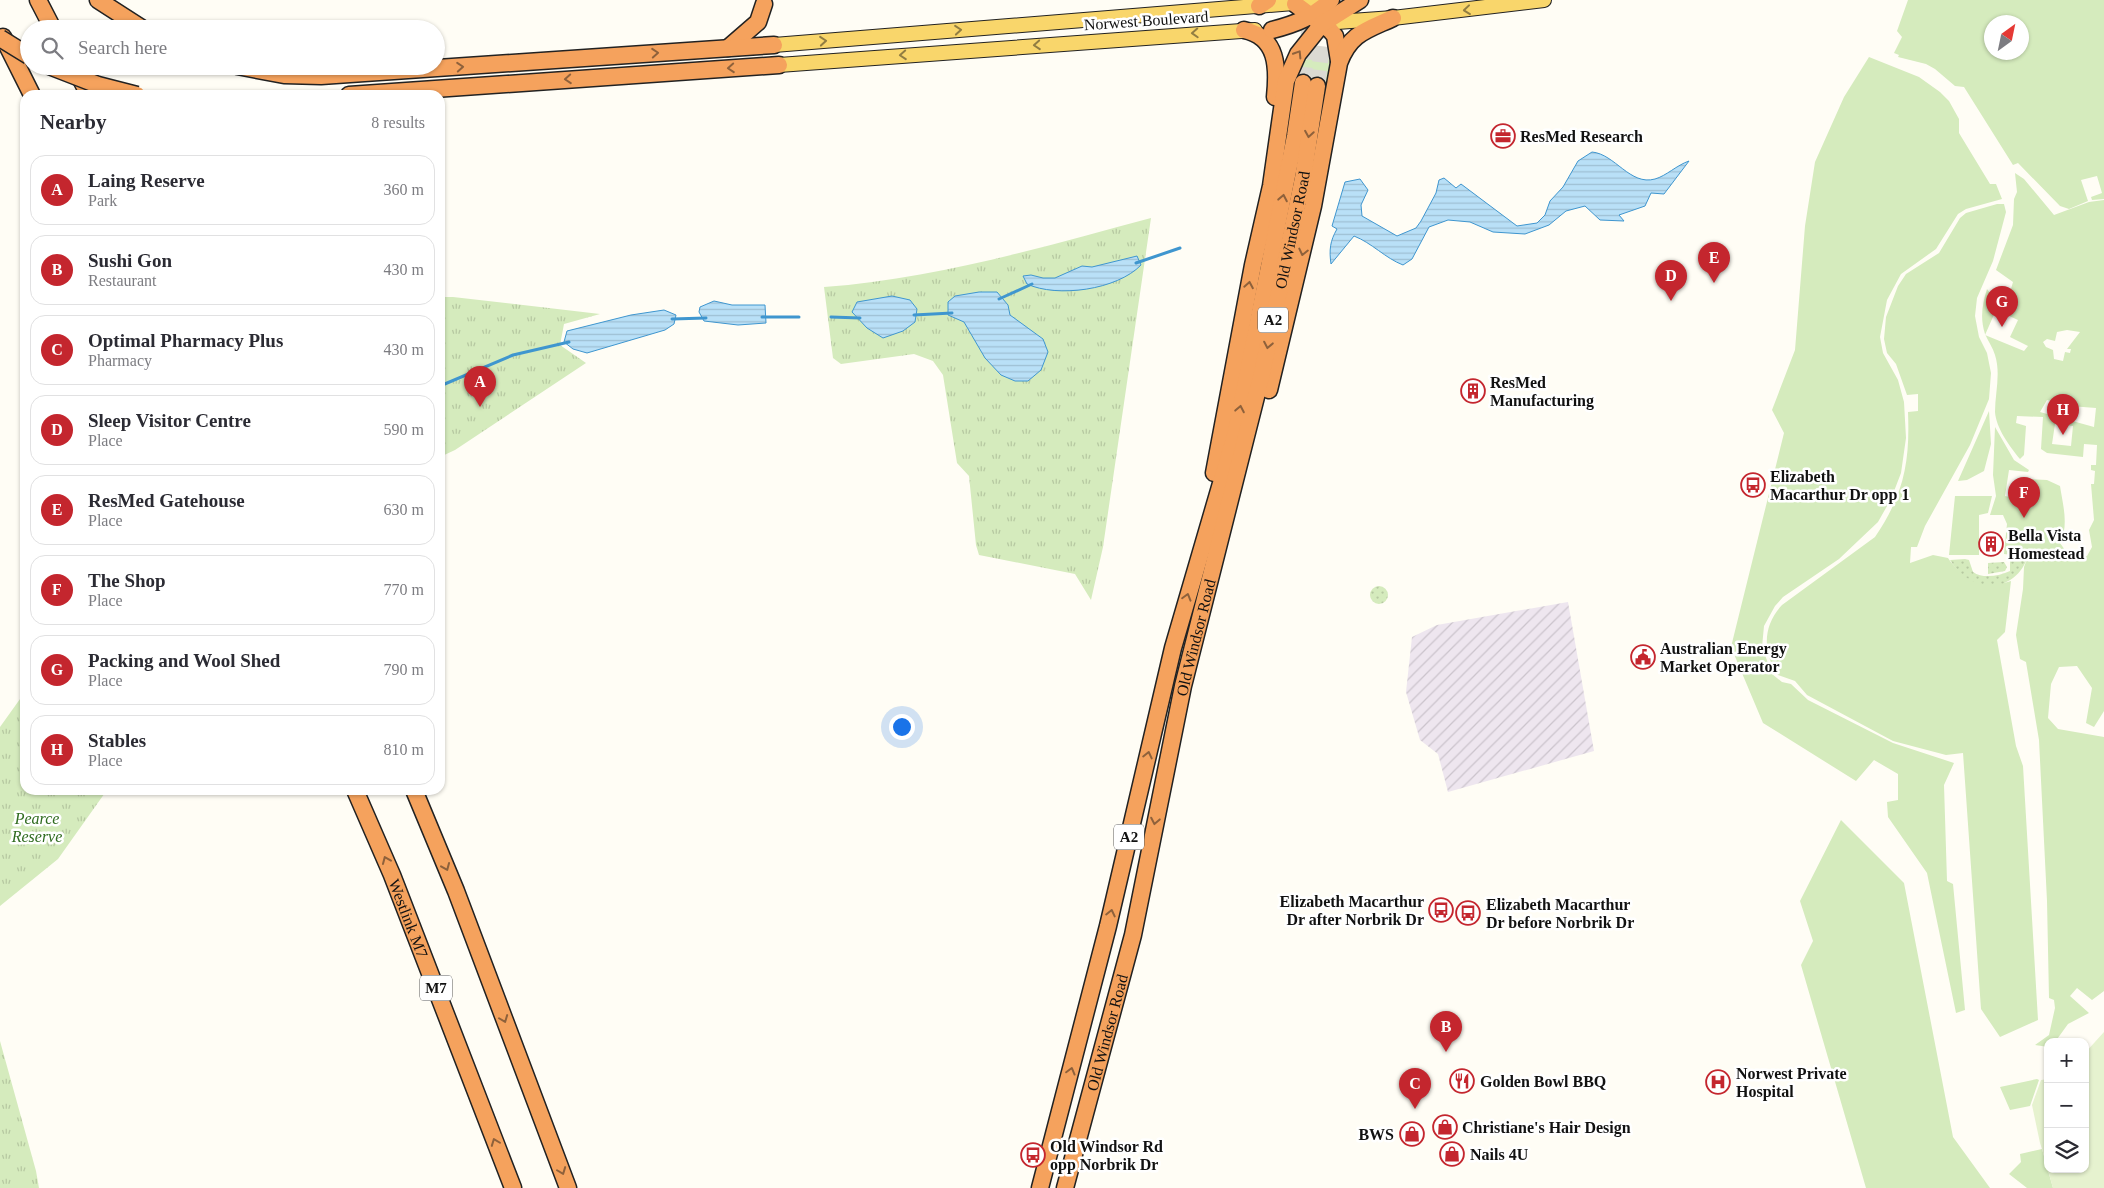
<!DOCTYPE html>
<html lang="en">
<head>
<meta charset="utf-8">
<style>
	:root { --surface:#fff; --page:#f7f7f7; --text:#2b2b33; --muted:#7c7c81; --line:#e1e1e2; --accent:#c4262e }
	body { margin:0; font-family:"Times New Roman",serif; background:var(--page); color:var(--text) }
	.controls { position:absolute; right:15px; bottom:15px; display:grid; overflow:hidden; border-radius:10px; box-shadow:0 1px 4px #0004 }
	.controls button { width:45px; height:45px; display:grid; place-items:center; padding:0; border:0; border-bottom:1px solid var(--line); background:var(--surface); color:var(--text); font:25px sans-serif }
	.compass { position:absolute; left:1984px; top:15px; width:45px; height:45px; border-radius:50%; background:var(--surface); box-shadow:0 1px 4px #0004; rotate:33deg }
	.you { position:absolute; left:901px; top:726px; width:18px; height:18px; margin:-12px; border:4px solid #fff; border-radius:50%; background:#1a73e8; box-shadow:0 0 0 8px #1a73e833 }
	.badge { display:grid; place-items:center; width:32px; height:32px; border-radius:50%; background:var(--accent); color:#fff; font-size:16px; font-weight:700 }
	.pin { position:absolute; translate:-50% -41px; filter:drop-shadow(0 1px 2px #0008) }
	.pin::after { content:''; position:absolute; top:26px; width:18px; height:15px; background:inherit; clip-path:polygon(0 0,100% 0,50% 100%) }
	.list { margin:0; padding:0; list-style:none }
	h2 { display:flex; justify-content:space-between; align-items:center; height:65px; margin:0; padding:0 20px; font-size:21px }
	h2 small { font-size:16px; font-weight:400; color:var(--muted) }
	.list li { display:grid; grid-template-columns:32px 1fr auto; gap:15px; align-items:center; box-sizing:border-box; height:70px; margin:0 10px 10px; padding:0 10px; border:1px solid var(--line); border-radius:15px }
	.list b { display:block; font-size:19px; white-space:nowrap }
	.list p { margin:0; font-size:16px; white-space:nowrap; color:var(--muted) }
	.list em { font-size:16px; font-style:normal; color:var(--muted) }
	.icon { flex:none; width:28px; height:28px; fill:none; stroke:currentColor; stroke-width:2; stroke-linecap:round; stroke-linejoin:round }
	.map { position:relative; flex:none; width:2104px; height:1188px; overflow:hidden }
	.search { position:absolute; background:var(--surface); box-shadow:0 1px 4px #0004; left:20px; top:20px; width:425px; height:55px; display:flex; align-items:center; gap:12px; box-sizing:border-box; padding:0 18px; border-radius:28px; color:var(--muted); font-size:19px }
	.panel { position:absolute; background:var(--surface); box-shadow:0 1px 4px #0004; left:20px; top:90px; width:425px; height:705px; border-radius:15px }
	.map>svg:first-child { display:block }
	.industrial { fill:url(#industrial-furrows) }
	.grass { fill:#d5ebbd; fill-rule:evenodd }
	.park { fill:url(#park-tufts) }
	.garden { fill:url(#garden-dots) }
	.pitch { fill:#e6f2cf }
	.water { fill:url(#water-rules); stroke:#3f96cf }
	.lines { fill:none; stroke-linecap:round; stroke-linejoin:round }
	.stream { stroke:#3f96cf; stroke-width:3 }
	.highway-tunnel { stroke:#dbdad3; stroke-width:16; stroke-dasharray:16 8; stroke-linecap:butt }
	.primary-casing { stroke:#222; stroke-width:16 }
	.highway-casing { stroke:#222; stroke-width:19 }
	.primary { stroke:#f9d66b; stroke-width:14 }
	.highway { stroke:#f5a25d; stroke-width:16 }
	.highway-bridge-casing { stroke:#222; stroke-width:19; stroke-linecap:butt }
	.highway-bridge { stroke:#f5a25d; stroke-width:16 }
	.oneway { stroke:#917d42 }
	.oneway2 { stroke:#8e613b }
	.labels { text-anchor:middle; stroke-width:5; stroke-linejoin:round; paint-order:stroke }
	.shield { fill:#fff; stroke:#585858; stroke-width:1 }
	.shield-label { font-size:15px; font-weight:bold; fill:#111 }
	.street-label { font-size:16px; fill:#111; stroke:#fff }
	.poi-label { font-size:16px; font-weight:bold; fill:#111; stroke:#fff; text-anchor:start }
	.park-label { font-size:16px; font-style:italic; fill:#2f6b1f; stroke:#fff }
</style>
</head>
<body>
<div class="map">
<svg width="2104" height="1188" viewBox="0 0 2104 1188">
	<defs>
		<pattern id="industrial-furrows" width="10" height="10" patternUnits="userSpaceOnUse" patternTransform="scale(1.25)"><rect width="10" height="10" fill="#eee6ef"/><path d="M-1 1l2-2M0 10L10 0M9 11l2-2" fill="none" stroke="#cbc4cc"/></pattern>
		<pattern id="park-tufts" width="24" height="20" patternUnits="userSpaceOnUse" patternTransform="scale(1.25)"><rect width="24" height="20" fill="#d5ebbd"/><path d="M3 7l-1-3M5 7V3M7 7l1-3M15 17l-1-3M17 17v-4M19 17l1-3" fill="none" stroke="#b6c8a1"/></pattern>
		<pattern id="garden-dots" width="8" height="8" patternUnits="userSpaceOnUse" patternTransform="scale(1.25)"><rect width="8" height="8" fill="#d5ebbd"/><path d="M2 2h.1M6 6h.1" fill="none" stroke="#b6c8a1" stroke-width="1.8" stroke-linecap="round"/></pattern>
		<pattern id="water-rules" width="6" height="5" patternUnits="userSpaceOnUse" patternTransform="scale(1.25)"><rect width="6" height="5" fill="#b9e0f7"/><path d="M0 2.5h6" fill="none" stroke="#9ebfd3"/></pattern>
	</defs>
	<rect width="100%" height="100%" fill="#fffdf5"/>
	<!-- industrial -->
	<path class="industrial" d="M1568 602 1594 751 1448 792 1438 754 1420 740 1406 692 1412 637 1437 625Z"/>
	<!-- grass -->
	<path class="grass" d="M1908 0H2104V199L2092 200 2091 197 2102 193 2097 176 2081 180 2088 201 2069 209 2060 206 2018 163 2013 165 1964 87 1955 86 1935 69 1926 64 1898 57 1899 55 1894 53 1902 37 1897 31ZM1992 22H2022V52H1992Z
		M1317 50C1335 54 1330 72 1330 86L1295 81C1299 68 1303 54 1317 50Z
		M1869 57 1919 77 1940 92 1949 101 1959 119V133L1990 184H1996L2002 199 1966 209 1958 214 1936 249 1901 274 1887 300 1880 337 1883 353 1898 380 1904 402 1906 438 1901 473 1891 499 1878 522 1839 559 1783 597 1775 606 1764 626 1762 647 1772 674 1782 682 1791 684 1808 700 1893 743 1954 763 1944 785 1947 881 1953 884 1965 1010 1956 1013 1927 873 1888 817 1887 802 1898 800V774L1874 760 1856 781 1763 723 1731 647 1784 433 1772 410 1795 350 1805 226 1815 162 1844 97Z
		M2015 173 2024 179 2054 215 2089 202 2104 200V711L2094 727 2086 723 2092 688 2077 666 2059 667 2051 684 2048 718 2058 729 2104 737V991L2092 1000 2077 988 2070 996 2089 1013 2068 1024 2055 1042H2048V1047L2035 1045 2049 1035 2055 1008 2054 1000 2049 998 2047 901 2039 740 2026 662 2020 659 2016 635 2023 589 2024 567 2027 559 2026 554 2021 556 2004 554 2007 524 2003 515H1990L1996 496 1993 475 1995 427 2014 460 2029 470 2028 472 2009 470 2005 496 2010 497V500L2027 501 2029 479 2047 480 2060 486C2063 505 2069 526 2060 543L2072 560 2087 556 2092 547 2089 530 2094 520 2091 484H2094L2095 471 2091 470V465H2096L2097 445 2084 444 2083 457 2047 453 2041 449 2043 417 2017 416 2016 423 2026 426 2024 455 2020 459C2010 447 1996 428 1995 412 1995 393 2001 374 1995 355 1993 348 1988 341 1985 334 1980 319 1982 304 1987 289L1998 303 2009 296 2013 282 1996 270 2013 225 2014 199 2017 192ZM1996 310 2018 320 2010 337 2028 346 2024 351 1985 335ZM2067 330 2080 332 2067 349H2071L2070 353 2065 352 2063 361 2054 359 2053 350 2046 347 2043 342 2047 339 2055 341 2057 332ZM2047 400 2070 406 2096 408 2094 427 2040 412ZM2055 424 2073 426 2071 446 2052 444Z
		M1997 204H2004L2006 212 1993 261 1977 298 1975 316 1979 337 1987 353 1991 373 1989 399 1970 445 1925 526 1917 547H1911L1910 563 1933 555 1948 558C1962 579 1987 589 2011 581L2005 632 1997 640 2016 746 2023 766 2038 1020 2000 1037 1981 1009 1963 753 1946 755 1893 741 1807 695 1795 681 1778 675C1762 652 1763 625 1782 605L1875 537C1904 494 1910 463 1908 412L1918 411V394L1907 395 1896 364 1887 353 1884 339 1886 317 1898 286 1906 274 1939 253 1960 218 1966 213Z
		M1989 411 1991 444 1984 471 1967 480 1958 481Z
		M1955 496H1992L1988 513 1979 515V555H1949Z
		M1841 820 1904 883 1953 1137 1990 1188H1866L1801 965 1813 941 1800 901Z
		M2037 1079 2039 1080 2030 1106 2010 1110 2000 1087Z
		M2042 1149 2053 1188H2027L2009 1174 2021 1162 2020 1154Z"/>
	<!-- park -->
	<path class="park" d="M1151 218 1103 547 1091 600 1075 574 979 555 976 545 969 476 957 463 943 375 933 361 914 354 841 364 833 358 824 287C935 279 1043 247 1151 218Z
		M440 297H453L600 314 564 324 560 345 586 363 455 450 440 457Z
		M25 692V790H107L58 859 0 906V727Z
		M0 1041 36 1171 39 1188H0Z"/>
	<!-- garden -->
	<path class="garden" d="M1965 559 1969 560 1973 572C1983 579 1999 576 2010 571V560L2027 559C2012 596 1969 592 1950 560Z
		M2004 562 2007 567 2005 571 1988 574V563Z
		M1370 595a9 9 0 1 1 18 0a9 9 0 1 1-18 0Z"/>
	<!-- pitch -->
	<path class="pitch" d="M2104 1032V1188H2053L2042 1149 2040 1143 2032 1105 2041 1080 2048 1079V1169H2085V1053Z"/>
	<!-- water -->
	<path class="water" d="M1592 152C1615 154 1630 186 1655 179 1666 176 1677 165 1689 161L1664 194 1651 193 1645 206 1619 215 1624 221 1600 220 1585 206 1566 211 1549 225 1525 234 1493 232 1470 222 1448 220 1429 227 1412 259 1403 265C1385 258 1372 243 1354 236L1331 264C1329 250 1330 241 1337 229L1332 226 1345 182 1360 179 1368 190 1361 205 1362 216 1397 236 1416 228 1421 221 1436 193 1439 180 1444 178 1456 188 1461 184 1517 226 1537 223 1545 215 1550 201 1563 187 1578 161Z
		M1137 256 1141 265C1117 290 1057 298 1027 284L1023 276 1031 275 1043 278H1055L1082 266 1092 267Z
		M979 292H997L1008 305 1010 315 1043 339 1048 352 1041 370 1028 381H1015L1001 375 985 358 964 322 948 315V302L955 296Z
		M892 296 910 300 917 309 915 322 903 331 883 338 867 328 852 312 857 302Z
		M714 301 732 305H765L766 323 738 325 704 321 699 312 700 307Z
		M664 310 676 315 674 324 665 330 587 353 573 349 564 342 567 331 631 315Z"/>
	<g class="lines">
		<!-- stream -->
		<path class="stream" d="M1136 263 1180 248
			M999 299 1032 284
			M914 315 952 313
			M762 317H799
			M831 317 860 318
			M672 319 706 318
			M440 386 513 355 569 342"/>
		<!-- highway-tunnel -->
		<path class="highway-tunnel" d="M1303 83 1312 4
			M1317 86 1326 15"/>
		<!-- primary casing -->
		<g class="primary-casing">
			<path id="primary" d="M1323 23 1393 18 1544 0
				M774 45 1330 0
				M779 65 1255 30"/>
		</g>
		<!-- highway casing -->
		<g class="highway-casing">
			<g id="highway">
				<path d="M38 0 53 29"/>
				<path d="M98 0 143 29"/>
				<path d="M1295 4 1330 30 1335 36 1339 61"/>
				<path d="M1259 6 1268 0"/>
				<path d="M1244 30C1278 37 1278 68 1275 97"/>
				<path d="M1272 30C1296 24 1313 17 1331 0"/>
				<path d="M3 37 32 95"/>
				<path d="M728 48 758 22 764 4"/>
				<path d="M74 66 89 95"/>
				<path d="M237 66 284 75 321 76 774 45"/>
				<path d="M349 95 779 65"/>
				<path d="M1269 390 1313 206 1339 63C1350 33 1367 30 1393 18"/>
				<path d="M1214 473 1253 265 1271 186 1286 81 1298 54 1322 24 1360 0"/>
				<path id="s1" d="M355 790 392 875 513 1188"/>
				<path d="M414 790 456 891 568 1188"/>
				<path d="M1040 1188 1108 926 1173 648 1236 432 1295 136 1303 83"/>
				<path id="s2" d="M1065 1188 1133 935 1183 686 1262 373 1303 178 1317 86"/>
			</g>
		</g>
		<!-- primary -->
		<use href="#primary" class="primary"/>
		<!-- highway -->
		<use href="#highway" class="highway"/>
		<!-- highway-bridge casing -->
		<g class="highway-bridge-casing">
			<path id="highway-bridge" d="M0 38 29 56
				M49 66 98 85 137 95"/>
		</g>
		<!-- highway-bridge -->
		<use href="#highway-bridge" class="highway-bridge"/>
	</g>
	<!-- one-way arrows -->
	<defs><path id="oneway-chevron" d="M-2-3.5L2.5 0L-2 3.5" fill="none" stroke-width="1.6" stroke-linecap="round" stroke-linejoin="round" transform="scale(1.25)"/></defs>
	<g class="oneway">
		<use href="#oneway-chevron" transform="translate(1467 10) rotate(174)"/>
		<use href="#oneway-chevron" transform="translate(958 30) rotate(-5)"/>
		<use href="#oneway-chevron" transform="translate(1195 33) rotate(177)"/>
		<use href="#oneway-chevron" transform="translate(823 41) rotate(-5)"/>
		<use href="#oneway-chevron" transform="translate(1037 45) rotate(176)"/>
		<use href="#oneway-chevron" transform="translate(903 55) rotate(176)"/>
	</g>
	<g class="oneway2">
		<use href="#oneway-chevron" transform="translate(655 53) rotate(-4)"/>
		<use href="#oneway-chevron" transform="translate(1298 54) rotate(-58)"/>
		<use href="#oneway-chevron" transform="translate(460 67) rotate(-4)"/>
		<use href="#oneway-chevron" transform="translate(731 68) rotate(176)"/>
		<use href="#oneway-chevron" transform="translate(568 79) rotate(176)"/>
		<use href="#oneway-chevron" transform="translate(1309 134) rotate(99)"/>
		<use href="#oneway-chevron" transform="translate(1283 198) rotate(-79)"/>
		<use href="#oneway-chevron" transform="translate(1303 252) rotate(103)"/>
		<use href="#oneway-chevron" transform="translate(1249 285) rotate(-80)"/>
		<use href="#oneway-chevron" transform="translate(1268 345) rotate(101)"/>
		<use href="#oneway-chevron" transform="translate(1240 409) rotate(-79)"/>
		<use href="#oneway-chevron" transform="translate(1187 597) rotate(-74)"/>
		<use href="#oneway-chevron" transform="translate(1148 755) rotate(-77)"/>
		<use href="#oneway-chevron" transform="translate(1155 821) rotate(101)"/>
		<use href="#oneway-chevron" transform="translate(386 860) rotate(-113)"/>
		<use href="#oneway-chevron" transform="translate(446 867) rotate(67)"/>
		<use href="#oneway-chevron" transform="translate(1111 913) rotate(-77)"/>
		<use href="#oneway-chevron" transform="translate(504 1019) rotate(69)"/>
		<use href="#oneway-chevron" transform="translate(1071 1071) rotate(-75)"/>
		<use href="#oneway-chevron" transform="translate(495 1142) rotate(-111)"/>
		<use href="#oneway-chevron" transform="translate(562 1171) rotate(69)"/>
	</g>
	<!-- icons -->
	<defs>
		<g id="office-ring" transform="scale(1.25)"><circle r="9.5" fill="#fff" stroke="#c4262e" stroke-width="1.5"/><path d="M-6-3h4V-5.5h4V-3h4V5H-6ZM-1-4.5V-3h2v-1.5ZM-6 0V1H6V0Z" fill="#c4262e"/></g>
		<g id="building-ring" transform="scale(1.25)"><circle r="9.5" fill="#fff" stroke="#c4262e" stroke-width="1.5"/><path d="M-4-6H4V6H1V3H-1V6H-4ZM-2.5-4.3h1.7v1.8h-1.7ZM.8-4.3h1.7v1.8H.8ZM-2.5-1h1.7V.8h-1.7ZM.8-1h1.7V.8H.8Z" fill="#c4262e"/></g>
		<g id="bus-ring" transform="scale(1.25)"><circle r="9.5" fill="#fff" stroke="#c4262e" stroke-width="1.5"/><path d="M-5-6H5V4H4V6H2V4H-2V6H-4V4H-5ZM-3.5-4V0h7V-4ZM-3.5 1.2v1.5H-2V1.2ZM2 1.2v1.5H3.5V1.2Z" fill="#c4262e"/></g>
		<g id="civic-ring" transform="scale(1.25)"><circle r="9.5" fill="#fff" stroke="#c4262e" stroke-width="1.5"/><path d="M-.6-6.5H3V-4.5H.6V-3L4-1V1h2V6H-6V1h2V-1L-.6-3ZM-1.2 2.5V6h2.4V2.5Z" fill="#c4262e"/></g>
		<g id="restaurant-ring" transform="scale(1.25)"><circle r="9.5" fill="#fff" stroke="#c4262e" stroke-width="1.5"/><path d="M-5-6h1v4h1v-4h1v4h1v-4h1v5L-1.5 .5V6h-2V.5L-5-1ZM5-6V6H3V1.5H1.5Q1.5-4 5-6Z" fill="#c4262e"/></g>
		<g id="hospital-ring" transform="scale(1.25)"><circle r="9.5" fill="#fff" stroke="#c4262e" stroke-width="1.5"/><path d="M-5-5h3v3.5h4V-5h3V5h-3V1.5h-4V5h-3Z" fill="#c4262e"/></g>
		<g id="shop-ring" transform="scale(1.25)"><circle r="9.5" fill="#fff" stroke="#c4262e" stroke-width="1.5"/><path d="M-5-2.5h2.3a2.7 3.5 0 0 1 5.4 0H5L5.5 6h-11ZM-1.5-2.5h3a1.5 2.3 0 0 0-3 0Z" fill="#c4262e"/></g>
	</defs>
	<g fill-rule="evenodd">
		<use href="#office-ring" x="1503" y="136"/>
		<use href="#building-ring" x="1473" y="391"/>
		<use href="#bus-ring" x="1753" y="485"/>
		<use href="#building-ring" x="1991" y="544"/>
		<use href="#civic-ring" x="1643" y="657"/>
		<use href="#bus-ring" x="1441" y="910"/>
		<use href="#bus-ring" x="1468" y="913"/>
		<use href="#restaurant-ring" x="1462" y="1081"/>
		<use href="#hospital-ring" x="1718" y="1082"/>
		<use href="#shop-ring" x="1445" y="1127"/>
		<use href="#shop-ring" x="1412" y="1134"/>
		<use href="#shop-ring" x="1452" y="1154"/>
		<use href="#bus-ring" x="1033" y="1155"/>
	</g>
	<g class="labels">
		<!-- shield labels -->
		<g class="shield">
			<rect x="1258" y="307.5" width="30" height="25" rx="4"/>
			<rect x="1114" y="824.5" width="30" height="25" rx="4"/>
			<rect x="420" y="975.5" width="32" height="25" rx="4"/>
		</g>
		<g class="shield-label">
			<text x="1273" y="325">A2</text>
			<text x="1129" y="842">A2</text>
			<text x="436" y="993">M7</text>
		</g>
		<!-- street labels -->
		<g class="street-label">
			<text transform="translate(1146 20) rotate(-4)" y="6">Norwest Boulevard</text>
			<text dy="6" stroke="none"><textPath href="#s2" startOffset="985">Old Windsor Road</textPath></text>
			<text dy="6" stroke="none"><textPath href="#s2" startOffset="566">Old Windsor Road</textPath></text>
			<text dy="6" stroke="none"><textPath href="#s1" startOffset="139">Westlink M7</textPath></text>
			<text dy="6" stroke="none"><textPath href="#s2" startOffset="161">Old Windsor Road</textPath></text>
		</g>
		<!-- poi labels -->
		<g class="poi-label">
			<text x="1520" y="142">ResMed Research</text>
			<text x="1490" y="388">ResMed<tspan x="1490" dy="18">Manufacturing</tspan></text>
			<text x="1770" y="482">Elizabeth<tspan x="1770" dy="18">Macarthur Dr opp 1</tspan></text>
			<text x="2008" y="541">Bella Vista<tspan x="2008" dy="18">Homestead</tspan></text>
			<text x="1660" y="654">Australian Energy<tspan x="1660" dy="18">Market Operator</tspan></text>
			<text x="1424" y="907" text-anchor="end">Elizabeth Macarthur<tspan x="1424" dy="18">Dr after Norbrik Dr</tspan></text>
			<text x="1486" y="910">Elizabeth Macarthur<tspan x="1486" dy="18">Dr before Norbrik Dr</tspan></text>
			<text x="1736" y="1079">Norwest Private<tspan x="1736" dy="18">Hospital</tspan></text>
			<text x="1480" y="1087">Golden Bowl BBQ</text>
			<text x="1462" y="1133">Christiane's Hair Design</text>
			<text x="1394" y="1140" text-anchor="end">BWS</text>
			<text x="1050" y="1152">Old Windsor Rd<tspan x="1050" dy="18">opp Norbrik Dr</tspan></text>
			<text x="1470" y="1160">Nails 4U</text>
		</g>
		<!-- park labels -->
		<g class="park-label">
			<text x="37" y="824">Pearce<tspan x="37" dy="18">Reserve</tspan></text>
		</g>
	</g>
</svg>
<div class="controls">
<button>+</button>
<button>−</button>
<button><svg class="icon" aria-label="layers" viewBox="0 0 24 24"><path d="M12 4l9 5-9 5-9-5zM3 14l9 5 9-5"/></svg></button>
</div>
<svg class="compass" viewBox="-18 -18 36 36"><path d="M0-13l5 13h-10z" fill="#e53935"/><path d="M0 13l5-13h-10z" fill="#7c7c81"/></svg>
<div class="you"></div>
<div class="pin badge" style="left:480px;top:407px">A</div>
<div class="pin badge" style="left:1446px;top:1052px">B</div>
<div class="pin badge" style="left:1415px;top:1109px">C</div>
<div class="pin badge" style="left:1671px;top:301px">D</div>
<div class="pin badge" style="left:1714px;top:283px">E</div>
<div class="pin badge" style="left:2024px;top:518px">F</div>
<div class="pin badge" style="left:2002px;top:327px">G</div>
<div class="pin badge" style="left:2063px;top:435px">H</div>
<div class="search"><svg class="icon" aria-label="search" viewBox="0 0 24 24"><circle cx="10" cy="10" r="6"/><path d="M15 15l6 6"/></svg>Search here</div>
<section class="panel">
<h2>Nearby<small>8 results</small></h2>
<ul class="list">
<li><span class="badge">A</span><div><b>Laing Reserve</b><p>Park</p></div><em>360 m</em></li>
<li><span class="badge">B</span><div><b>Sushi Gon</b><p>Restaurant</p></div><em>430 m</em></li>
<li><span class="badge">C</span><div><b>Optimal Pharmacy Plus</b><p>Pharmacy</p></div><em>430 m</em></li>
<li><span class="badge">D</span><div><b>Sleep Visitor Centre</b><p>Place</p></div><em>590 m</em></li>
<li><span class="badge">E</span><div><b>ResMed Gatehouse</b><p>Place</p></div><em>630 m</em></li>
<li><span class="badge">F</span><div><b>The Shop</b><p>Place</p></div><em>770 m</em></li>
<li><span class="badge">G</span><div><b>Packing and Wool Shed</b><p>Place</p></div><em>790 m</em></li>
<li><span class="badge">H</span><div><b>Stables</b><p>Place</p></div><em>810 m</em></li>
</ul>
</section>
</div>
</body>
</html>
